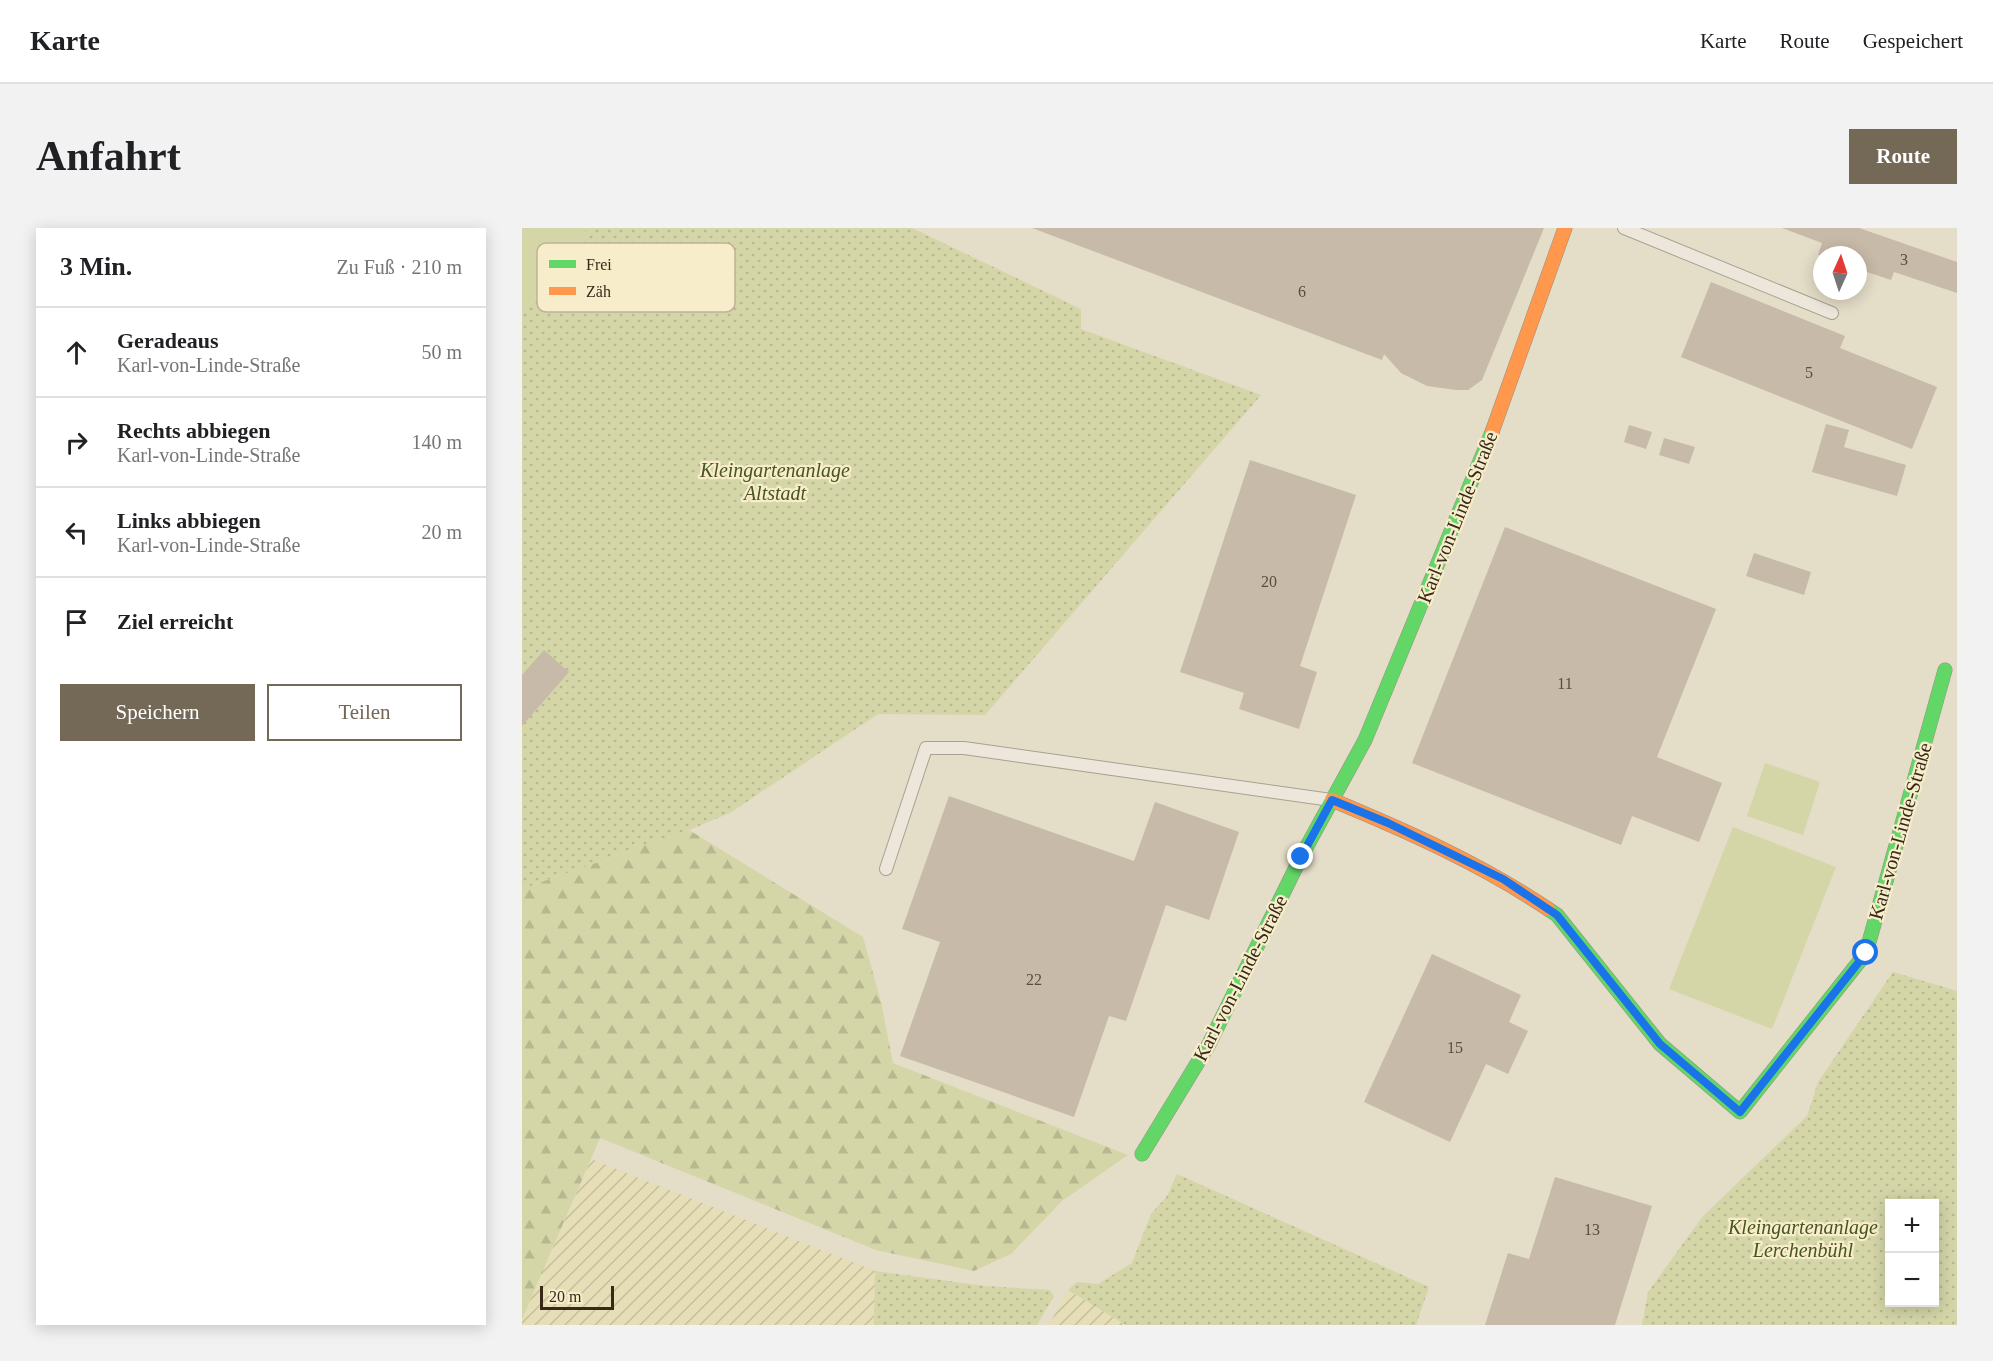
<!DOCTYPE html>
<html lang="de">
<head>
<meta charset="utf-8">
<style>
	:root { --surface:#fff; --page:#f2f2f2; --text:#202124; --muted:#757577; --line:#e0e0e0; --accent:#746857 }
	body { margin:0; font-family:Georgia,serif; background:var(--page); color:var(--text) }
	.controls { position:absolute; right:18px; bottom:18px; display:grid; overflow:hidden; border-radius:0px; box-shadow:0 3px 15px #0003 }
	.controls button { width:54px; height:54px; display:grid; place-items:center; padding:0; border:0; border-bottom:2px solid var(--line); background:var(--surface); color:var(--text); font:30px sans-serif }
	.compass { position:absolute; left:1291px; top:18px; width:54px; height:54px; border-radius:50%; background:var(--surface); box-shadow:0 3px 15px #0003; rotate:3deg }
	.scale { position:absolute; left:18px; bottom:15px; width:74px; box-sizing:border-box; padding-left:6px; border:3px solid #37291a; border-top:0; font-size:16px; line-height:21px; white-space:nowrap; color:#37291a; -webkit-text-stroke:4px #f8edcb; paint-order:stroke }
	.stop { position:absolute; width:18px; height:18px; margin:-14px; border:4px solid #1a73e8; border-radius:50%; background:#fff }
	.stop.end { background:#1a73e8; border-color:#fff; box-shadow:0 2px 6px #0008 }
	.list { margin:0; padding:0; list-style:none }
	h2 { display:flex; justify-content:space-between; align-items:center; height:78px; margin:0; padding:0 24px; font-size:26px }
	h2 small { font-size:20px; font-weight:400; color:var(--muted) }
	.list li { display:grid; grid-template-columns:39px 1fr auto; gap:18px; align-items:center; box-sizing:border-box; height:90px; padding:0 24px; border-top:2px solid var(--line) }
	.list b { display:block; font-size:22px; white-space:nowrap }
	.list p { margin:0; font-size:20px; white-space:nowrap; color:var(--muted) }
	.list em { font-size:20px; font-style:normal; color:var(--muted) }
	.actions { display:flex; gap:12px; padding:18px 24px }
	.actions a { flex:1; padding:14px 0; border:2px solid var(--accent); border-radius:0px; text-align:center; font-size:21px; color:var(--accent) }
	.actions .main { background:var(--accent); color:#fff }
	.icon { flex:none; width:33px; height:33px; fill:none; stroke:currentColor; stroke-width:2; stroke-linecap:round; stroke-linejoin:round }
	.map { position:relative; flex:none; width:1435px; height:1097px; overflow:hidden; border-radius:0px }
	header { display:flex; align-items:center; gap:36px; box-sizing:border-box; height:84px; padding:0 30px; background:var(--surface); border-bottom:2px solid var(--line) }
	header strong { font-size:28px }
	nav { display:flex; gap:33px; margin-inline-start:auto; font-size:21px }
	.intro { display:flex; align-items:center; justify-content:space-between; box-sizing:border-box; height:144px; padding:0 36px }
	h1 { margin:0; font-size:42px }
	.button { padding:15px 27px; border-radius:0px; background:var(--accent); color:#fff; font-size:21px; font-weight:700 }
	main { display:flex; gap:36px; padding:0 36px }
	aside { flex:1; background:var(--surface); border-radius:0px; box-shadow:0 3px 15px #0003 }
	.map>svg:first-child { display:block }
	.farmland { fill:url(#farmland-furrows) }
	.grass { fill:url(#grass-dots); fill-rule:evenodd }
	.forest { fill:url(#forest-firs) }
	.pitch { fill:#d4d6a8 }
	.building { fill:#c8baa8 }
	.lines { fill:none; stroke-linecap:round; stroke-linejoin:round }
	.lane-casing { stroke:#a9a192; stroke-width:14 }
	.fast-casing { stroke:#989182; stroke-width:15 }
	.slow-casing { stroke:#989182; stroke-width:15 }
	.lane { stroke:#ece7da; stroke-width:12 }
	.fast { stroke:#63d668; stroke-width:14 }
	.slow { stroke:#ff974d; stroke-width:14 }
	.route { stroke:#1a73e8; stroke-width:8 }
	.labels { text-anchor:middle; stroke-width:4.5; stroke-linejoin:round; paint-order:stroke }
	.number-label { font-size:16px; fill:#5b4d3e }
	.park-label { font-size:20px; font-style:italic; fill:#46561f; stroke:#f8edcb }
	.street-label { font-size:20px; fill:#37291a; stroke:#f8edcb }
	.key { fill:#f8edcb; stroke:#beb296; stroke-width:1.5 }
	.key-label { font-size:16px; fill:#37291a }
</style>
</head>
<body>
<header>
<strong>Karte</strong>
<nav><a>Karte</a><a>Route</a><a>Gespeichert</a></nav>
</header>
<div class="intro"><h1>Anfahrt</h1><a class="button">Route</a></div>
<main>
<aside>
<h2>3 Min.<small>Zu Fuß · 210 m</small></h2>
<ul class="list">
<li><svg class="icon" aria-label="ahead" viewBox="0 0 24 24"><path d="M12 20V5M6 11l6-6 6 6"/></svg><div><b>Geradeaus</b><p>Karl-von-Linde-Straße</p></div><em>50 m</em></li>
<li><svg class="icon" aria-label="right" viewBox="0 0 24 24"><path d="M7 20v-9h11M14 6l5 5-5 5"/></svg><div><b>Rechts abbiegen</b><p>Karl-von-Linde-Straße</p></div><em>140 m</em></li>
<li><svg class="icon" aria-label="left" viewBox="0 0 24 24"><path d="M17 20v-9H6M10 6l-5 5 5 5"/></svg><div><b>Links abbiegen</b><p>Karl-von-Linde-Straße</p></div><em>20 m</em></li>
<li><svg class="icon" aria-label="arrive" viewBox="0 0 24 24"><path d="M6 21V4h12l-3 4 3 4H6"/></svg><div><b>Ziel erreicht</b></div></li>
</ul>
<div class="actions"><a class="main">Speichern</a><a>Teilen</a></div>
</aside>
<div class="map">
<svg width="1435" height="1097" viewBox="0 0 1435 1097">
	<defs>
		<pattern id="farmland-furrows" width="10" height="10" patternUnits="userSpaceOnUse" patternTransform="scale(1.5)"><rect width="10" height="10" fill="#e6deb6"/><path d="M-1 1l2-2M0 10L10 0M9 11l2-2" fill="none" stroke="#c6be9c"/></pattern>
		<pattern id="grass-dots" width="8" height="8" patternUnits="userSpaceOnUse" patternTransform="scale(1.5)"><rect width="8" height="8" fill="#d4d6a8"/><path d="M2 2h.1M6 6h.1" fill="none" stroke="#b7b890" stroke-width="1.8" stroke-linecap="round"/></pattern>
		<pattern id="forest-firs" width="22" height="20" patternUnits="userSpaceOnUse" patternTransform="scale(1.5)"><rect width="22" height="20" fill="#d4d6a8"/><path d="M5 1l3.5 6h-7zM16 11l3.5 6h-7z" fill="#b7b890"/></pattern>
	</defs>
	<rect width="100%" height="100%" fill="#e4ddc8"/>
	<!-- farmland -->
	<path class="farmland" d="M69 931 353 1043 352 1097H0V1091Z
		M546 1062 604 1097H527Z"/>
	<!-- grass -->
	<path class="grass" d="M66 0H390L559 81V101L739 167 463 487 356 486 208 585 167 602 0 661V86Z
		M1371 744 1435 763V1097H1120L1126 1064 1181 988 1285 888 1296 854ZM1368 976H1412V1074H1368Z
		M655 946 907 1059 894 1097H604L546 1062 555 1054 576 1056 610 1035 629 986 645 968Z
		M353 1043 463 1058 528 1062 532 1068 515 1097H352Z"/>
	<!-- forest -->
	<path class="forest" d="M167 602 341 709 359 774 371 835 606 927 540 973 489 1026 452 1043 354 1022 78 910 0 1091V661Z"/>
	<!-- pitch -->
	<path class="pitch" d="M0 0H66L0 86Z
		M1243 535 1298 554 1281 607 1225 588Z
		M1211 599 1314 639 1250 801 1147 761Z"/>
	<!-- building -->
	<path class="building" d="M510 0H1022L960 152 946 162H934L905 158 879 145 862 126 860 132Z
		M1260 0H1337L1435 34V65L1372 44 1369 52 1336 41V27H1296L1300 15Z
		M1189 54 1323 108 1318 120 1415 159 1390 221 1159 129Z
		M1304 196 1327 202 1322 219 1384 237 1375 268 1290 244Z
		M1107 197 1130 204 1124 221 1102 214Z
		M1142 210 1173 219 1167 236 1137 227Z
		M728 232 834 267 778 438 795 444 777 501 717 481 722 465 658 444Z
		M983 299 1194 381 1135 529 1200 555 1177 614 1110 588 1099 617 890 535Z
		M1232 325 1289 344 1282 367 1224 348Z
		M22 422 47 444 0 498V447Z
		M427 568 612 633 633 574 717 604 687 692 644 677 604 793 587 788 552 889 378 828 418 714 380 701Z
		M910 726 999 767 987 794 1006 803 986 846 964 836 928 914 842 874Z
		M1033 949 1130 978 1093 1097H963L986 1025 1007 1031Z"/>
	<g class="lines">
		<!-- lane casing -->
		<g class="lane-casing">
			<path id="lane" d="M1102 0 1310 85
				M364 641 404 520H442L809 572"/>
		</g>
		<!-- fast casing -->
		<g class="fast-casing">
			<path id="fast" d="M1026 681 1035 687 1138 816 1218 884 1344 725 1423 442
				M620 926 687 816 779 629 843 512 970 204"/>
		</g>
		<!-- slow casing -->
		<g class="slow-casing">
			<path id="slow" d="M970 204 1043 0
				M810 572C885 603 959 636 1026 681"/>
		</g>
		<!-- lane -->
		<use href="#lane" class="lane"/>
		<!-- fast -->
		<use href="#fast" class="fast"/>
		<!-- slow -->
		<use href="#slow" class="slow"/>
	</g>
	<g class="lines">
		<!-- route -->
		<path class="route" d="M779 629 810 572 866 595 981 651 1035 687 1138 816 1218 884 1344 725"/>
	</g>
	<g class="labels">
		<!-- number labels -->
		<g class="number-label">
			<text x="1382" y="37">3</text>
			<text x="780" y="69">6</text>
			<text x="1287" y="150">5</text>
			<text x="747" y="359">20</text>
			<text x="1043" y="461">11</text>
			<text x="512" y="757">22</text>
			<text x="933" y="825">15</text>
			<text x="1070" y="1007">13</text>
		</g>
		<!-- park labels -->
		<g class="park-label">
			<text x="253" y="249">Kleingartenanlage<tspan x="253" dy="23">Altstadt</tspan></text>
			<text x="1281" y="1006">Kleingartenanlage<tspan x="1281" dy="23">Lerchenbühl</tspan></text>
		</g>
		<!-- street labels -->
		<g class="street-label">
			<text transform="translate(935 289) rotate(-68)" y="7">Karl-von-Linde-Straße</text>
			<text transform="translate(1378 603) rotate(-74)" y="7">Karl-von-Linde-Straße</text>
			<text transform="translate(718 750) rotate(-63)" y="7">Karl-von-Linde-Straße</text>
		</g>
	</g>
	<!-- legend -->
	<rect x="15" y="15" width="198" height="69" rx="9" class="key"/>
	<rect x="27" y="32" width="27" height="8" fill="#63d668"/>
	<rect x="27" y="59" width="27" height="8" fill="#ff974d"/>
	<g class="key-label">
		<text x="64" y="42">Frei</text>
		<text x="64" y="69">Zäh</text>
	</g>
</svg>
<div class="controls">
<button>+</button>
<button>−</button>
</div>
<svg class="compass" viewBox="-18 -18 36 36"><path d="M0-13l5 13h-10z" fill="#e53935"/><path d="M0 13l5-13h-10z" fill="#757577"/></svg>
<div class="scale">20 m</div>
<div class="stop" style="left:1344px;top:725px"></div>
<div class="stop end" style="left:779px;top:629px"></div>
</div>
</main>
</body>
</html>
